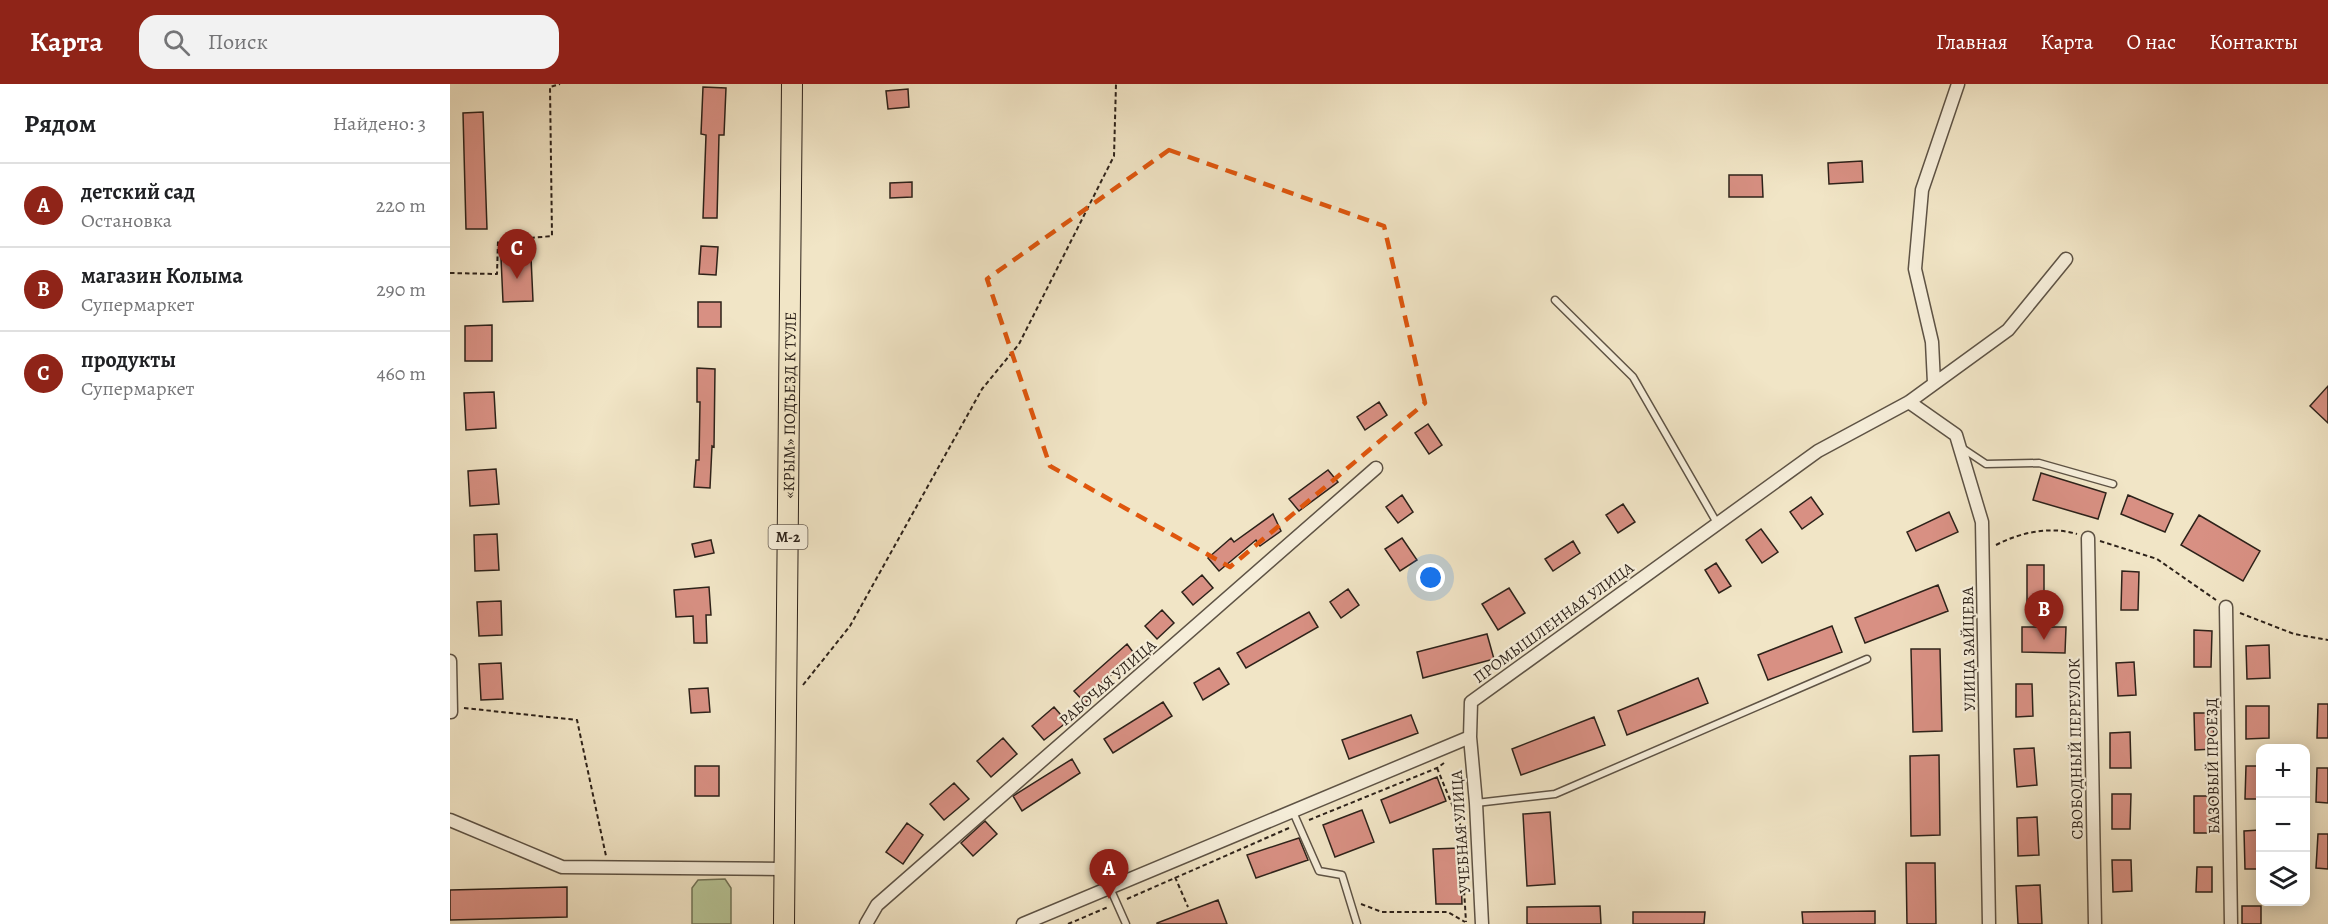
<!DOCTYPE html>
<html lang="ru">
<head>
<meta charset="utf-8">
<style>
	:root { --surface:#fff; --page:#f2f2f2; --text:#202124; --muted:#757577; --line:#e0e0e0; --accent:#8f2418 }
	body { margin:0; font-family:Alegreya,serif; background:var(--page); color:var(--text) }
	.controls { position:absolute; right:18px; bottom:18px; display:grid; overflow:hidden; border-radius:12px; box-shadow:0 3px 15px #0003 }
	.controls button { width:54px; height:54px; display:grid; place-items:center; padding:0; border:0; border-bottom:2px solid var(--line); background:var(--surface); color:var(--text); font:30px sans-serif }
	.you { position:absolute; left:981px; top:494px; width:21px; height:21px; margin:-15px; border:4px solid #fff; border-radius:50%; background:#1a73e8; box-shadow:0 0 0 9px #1a73e833 }
	.badge { display:grid; place-items:center; width:39px; height:39px; border-radius:50%; background:var(--accent); color:#fff; font-size:20px; font-weight:700 }
	.pin { position:absolute; translate:-50% -50px; filter:drop-shadow(0 2px 3px #0008) }
	.pin::after { content:''; position:absolute; top:32px; width:21px; height:18px; background:inherit; clip-path:polygon(0 0,100% 0,50% 100%) }
	.list { margin:0; padding:0; list-style:none }
	h2 { display:flex; justify-content:space-between; align-items:center; height:78px; margin:0; padding:0 24px; font-size:26px }
	h2 small { font-size:20px; font-weight:400; color:var(--muted) }
	.list li { display:grid; grid-template-columns:39px 1fr auto; gap:18px; align-items:center; box-sizing:border-box; height:84px; padding:0 24px; border-top:2px solid var(--line) }
	.list b { display:block; font-size:22px; white-space:nowrap }
	.list p { margin:0; font-size:20px; white-space:nowrap; color:var(--muted) }
	.list em { font-size:20px; font-style:normal; color:var(--muted) }
	.icon { flex:none; width:33px; height:33px; fill:none; stroke:currentColor; stroke-width:2; stroke-linecap:round; stroke-linejoin:round }
	.map { position:relative; flex:none; width:1878px; height:840px; overflow:hidden }
	header { display:flex; align-items:center; gap:36px; box-sizing:border-box; height:84px; padding:0 30px; background:var(--accent); color:#fff }
	header strong { font-size:28px }
	nav { display:flex; gap:33px; margin-inline-start:auto; font-size:21px }
	.search { width:420px; height:54px; background:var(--page); display:flex; align-items:center; gap:15px; box-sizing:border-box; padding:0 21px; border-radius:18px; color:var(--muted); font-size:22px }
	main { display:flex }
	aside { flex:1; background:var(--surface) }
	.map>svg:first-child { display:block }
	.green { fill:#b7c597; stroke:#727458; stroke-width:1.5 }
	.building { fill:#d89083; stroke:#2d221a; stroke-width:1.5 }
	.lines { fill:none; stroke-linecap:round; stroke-linejoin:round }
	.lane-casing { stroke:#5e5345; stroke-width:9 }
	.street-casing { stroke:#5e5345; stroke-width:15 }
	.primary-casing { stroke:#2d221a; stroke-width:22 }
	.path { stroke:#2d221a; stroke-width:2; stroke-dasharray:4.5 3; stroke-linecap:butt }
	.lane { stroke:#f6eeda; stroke-width:6 }
	.street { stroke:#f6eeda; stroke-width:12 }
	.primary { stroke:#f1e5c6; stroke-width:20 }
	.marked { fill:none; stroke:#df560d; stroke-width:4.5; stroke-dasharray:12 8; stroke-linejoin:round }
	.labels { text-anchor:middle; stroke-width:4.5; stroke-linejoin:round; paint-order:stroke }
	.shield { fill:#f6eeda; stroke:#695f54; stroke-width:1.5 }
	.shield-label { font-size:15px; font-weight:bold; fill:#2d221a }
	.street-label { font-size:16px; fill:#2d221a; stroke:#f6eeda }
</style>
</head>
<body>
<header>
<strong>Карта</strong>
<div class="search"><svg class="icon" aria-label="search" viewBox="0 0 24 24"><circle cx="10" cy="10" r="6"/><path d="M15 15l6 6"/></svg>Поиск</div>
<nav><a>Главная</a><a>Карта</a><a>О нас</a><a>Контакты</a></nav>
</header>
<main>
<aside>
<h2>Рядом<small>Найдено: 3</small></h2>
<ul class="list">
<li><span class="badge">A</span><div><b>детский сад</b><p>Остановка</p></div><em>220 m</em></li>
<li><span class="badge">B</span><div><b>магазин Колыма</b><p>Супермаркет</p></div><em>290 m</em></li>
<li><span class="badge">C</span><div><b>продукты</b><p>Супермаркет</p></div><em>460 m</em></li>
</ul>
</aside>
<div class="map">
<svg width="1878" height="840" viewBox="0 0 1878 840">
	<rect width="100%" height="100%" fill="#f1e5c6"/>
	<filter id="stains"><feTurbulence type="fractalNoise" baseFrequency=".00333" numOctaves="4"/><feColorMatrix values="0 0 0 0 .2 0 0 0 0 .09 0 0 0 0 .02 0 0 0 .5 -.17"/></filter>
	<radialGradient id="worn" r=".72"><stop offset=".6" stop-color="#630" stop-opacity="0"/><stop offset="1" stop-color="#630" stop-opacity=".3"/></radialGradient>
	<!-- green -->
	<path class="green" d="M275 795 281 804V840H242V804L248 796Z"/>
	<!-- building -->
	<path class="building" d="M253 3 276 4 274 51H269L267 134H253L256 51 251 50Z
		M458 5 459 23 438 25 436 7Z
		M33 28 37 145H16L13 29Z
		M1412 77 1413 98 1379 100 1378 79Z
		M1279 91H1312L1313 113H1279Z
		M462 98V113L440 114V99Z
		M251 162 268 163 266 191 249 190Z
		M81 173 83 217 53 218 51 174Z
		M248 218H271V243H248Z
		M42 241V277H15V242Z
		M247 284 265 285 264 363 262 362 260 404 244 403 246 376H249L250 318H247Z
		M1878 302V339L1860 322Z
		M44 308 46 344 16 346 14 309Z
		M929 318 937 331 915 346 907 333Z
		M978 340 992 361 979 370 965 349Z
		M46 385 49 420 20 422 18 387Z
		M878 386 888 398 849 427 839 415Z
		M1591 389 1656 409 1648 435 1583 416Z
		M952 411 963 428 948 439 936 423Z
		M1678 411 1723 430 1715 448 1671 430Z
		M1361 413 1373 430 1352 445 1340 428Z
		M1173 420 1185 438 1168 449 1156 431Z
		M1499 428 1508 448 1466 467 1457 448Z
		M823 430 831 447 810 462 806 456 769 487 758 474 781 454 784 458Z
		M1749 431 1810 467 1793 497 1731 461Z
		M1311 445 1328 468 1312 479 1296 456Z
		M47 450 49 486 25 487 24 451Z
		M952 454 967 476 950 487 935 465Z
		M261 456 264 469 245 473 242 460Z
		M1123 457 1130 469 1103 487 1095 475Z
		M1266 479 1281 502 1269 509 1255 486Z
		M1577 481H1594V519H1577Z
		M1672 487 1689 488 1688 526H1671Z
		M752 491 763 504 743 521 732 508Z
		M1488 501 1498 527 1415 559 1405 534Z
		M259 503 261 531H256L257 559H244L243 532 226 533 224 506Z
		M1059 504 1075 529 1048 546 1032 520Z
		M898 505 909 521 891 534 880 518Z
		M51 517 52 551 29 552 27 518Z
		M712 526 724 539 707 555 695 542Z
		M859 528 868 543 796 584 787 569Z
		M1382 542 1392 568 1318 596 1308 571Z
		M1572 543H1616L1615 569 1572 568Z
		M1744 546 1762 547 1761 583H1744Z
		M1037 550 1044 575 973 594 967 568Z
		M677 560 686 572 652 598 654 601 635 619 624 607Z
		M1819 561 1820 594 1797 595 1796 562Z
		M1461 565H1490L1492 647 1463 648Z
		M1684 578 1686 611 1668 612 1666 579Z
		M51 579 53 615 31 616 29 580Z
		M769 584 779 600 753 616 744 599Z
		M1248 594 1258 619 1177 651 1168 627Z
		M1566 600H1582L1583 632 1566 633Z
		M258 604 260 628 241 629 239 605Z
		M713 618 722 632 663 669 654 655Z
		M1868 620H1878V654H1867Z
		M1796 622H1819V654L1796 655Z
		M604 623 617 638 594 656 582 642Z
		M1744 629H1763L1764 665 1745 666Z
		M961 631 968 649 899 675 892 656Z
		M1144 633 1155 661 1071 691 1062 665Z
		M1680 648 1681 684H1660V649Z
		M553 654 567 670 541 693 527 677Z
		M1584 664 1587 701 1567 703 1564 665Z
		M1489 671 1490 751 1461 752 1460 672Z
		M622 675 630 689 572 727 563 712Z
		M245 682H269V712H245Z
		M1796 682H1810V715H1795Z
		M1867 684H1878V719L1866 718Z
		M987 693 996 717 940 739 931 716Z
		M504 699 519 715 494 736 480 720Z
		M1662 710H1681L1680 745H1662Z
		M1744 712H1763V749H1744Z
		M912 726 924 758 885 773 873 741Z
		M1100 728 1105 800 1077 802 1073 730Z
		M1587 733 1589 771 1568 772 1567 734Z
		M535 737 547 750 523 772 511 759Z
		M457 739 473 751 453 780 436 768Z
		M1810 746V785H1795L1794 747Z
		M1868 750H1878V785L1866 784Z
		M849 754 858 776 806 794 797 771Z
		M1010 764 1012 820H986L983 765Z
		M1662 776H1681L1682 807 1663 808Z
		M1456 779H1485L1486 840H1457Z
		M1747 783H1762V808H1746Z
		M1590 801 1592 840H1568L1566 802Z
		M117 803V833L0 836V806Z
		M768 816 777 840H707V839Z
		M1150 822 1151 840H1077V823Z
		M1792 822H1811V840H1792Z
		M1425 827V840H1353L1352 828Z
		M1183 828H1255L1254 840H1183Z"/>
	<g class="lines">
		<!-- lane casing -->
		<g class="lane-casing">
			<path id="lane" d="M1105 216 1183 293 1267 439
				M1512 364 1536 380 1589 379 1663 400
				M1026 719 1105 710 1417 575
				M843 728 869 787 892 791 907 840
				M660 804 676 840"/>
		</g>
		<!-- street casing -->
		<g class="street-casing">
			<path id="street" d="M1484 299 1482 258 1465 185 1472 106 1508 0
				M1459 318 1506 351 1532 438 1539 840
				M1638 454 1645 840
				M1776 523 1781 840
				M0 577 1 628
				M0 736 112 783 334 785
				M416 840 427 821 926 384
				M573 840 1020 653
				M1032 840 1026 719 1020 653 1021 618 1368 367 1459 318 1558 246 1616 175"/>
		</g>
		<!-- primary casing -->
		<g class="primary-casing">
			<g id="primary">
				<path id="s1" d="M334 840 342 0"/>
			</g>
		</g>
		<!-- path -->
		<path class="path" d="M0 189 47 190 48 157 102 152 100 3 110 0
			M1650 457 1707 475 1766 516
			M1546 461C1571 448 1600 442 1627 450
			M1790 529 1844 550 1878 556
			M353 601 400 542 532 305 569 260 664 72 666 0
			M14 624 127 636 156 772
			M987 684 1010 740 1016 838
			M859 736 987 684 994 679
			M725 793 738 823
			M677 815 839 744
			M911 820 932 828H998L1015 838
			M618 840 658 823"/>
		<!-- lane -->
		<use href="#lane" class="lane"/>
		<!-- street -->
		<use href="#street" class="street"/>
		<!-- primary -->
		<use href="#primary" class="primary"/>
	</g>
	<!-- marked area -->
	<path class="marked" d="M719 66 934 142 975 319 780 483 600 382 537 195Z"/>
	<g class="labels">
		<!-- shield labels -->
		<rect class="shield" x="318.5" y="441" width="39" height="24" rx="4.5"/>
		<g class="shield-label">
			<text x="338" y="458">М-2</text>
		</g>
		<!-- street labels -->
		<g class="street-label">
			<text dy="6" stroke="none"><textPath href="#s1" startOffset="519">«КРЫМ» ПОДЪЕЗД К ТУЛЕ</textPath></text>
			<text transform="translate(1103 538) rotate(-36)" y="6">ПРОМЫШЛЕННАЯ УЛИЦА</text>
			<text transform="translate(1518 565) rotate(-91)" y="6">УЛИЦА ЗАЙЦЕВА</text>
			<text transform="translate(657 598) rotate(-41)" y="6">РАБОЧАЯ УЛИЦА</text>
			<text transform="translate(1625 665) rotate(-91)" y="6">СВОБОДНЫЙ ПЕРЕУЛОК</text>
			<text transform="translate(1762 682) rotate(-91)" y="6">БАЗОВЫЙ ПРОЕЗД</text>
			<text transform="translate(1010 748) rotate(-94)" y="6">УЧЕБНАЯ УЛИЦА</text>
		</g>
	</g>
	<rect width="100%" height="100%" filter="url(#stains)"/>
	<rect width="100%" height="100%" fill="url(#worn)"/>
</svg>
<div class="controls">
<button>+</button>
<button>−</button>
<button><svg class="icon" aria-label="layers" viewBox="0 0 24 24"><path d="M12 4l9 5-9 5-9-5zM3 14l9 5 9-5"/></svg></button>
</div>
<div class="you"></div>
<div class="pin badge" style="left:659px;top:815px">A</div>
<div class="pin badge" style="left:1594px;top:556px">B</div>
<div class="pin badge" style="left:67px;top:195px">C</div>
</div>
</main>
</body>
</html>
